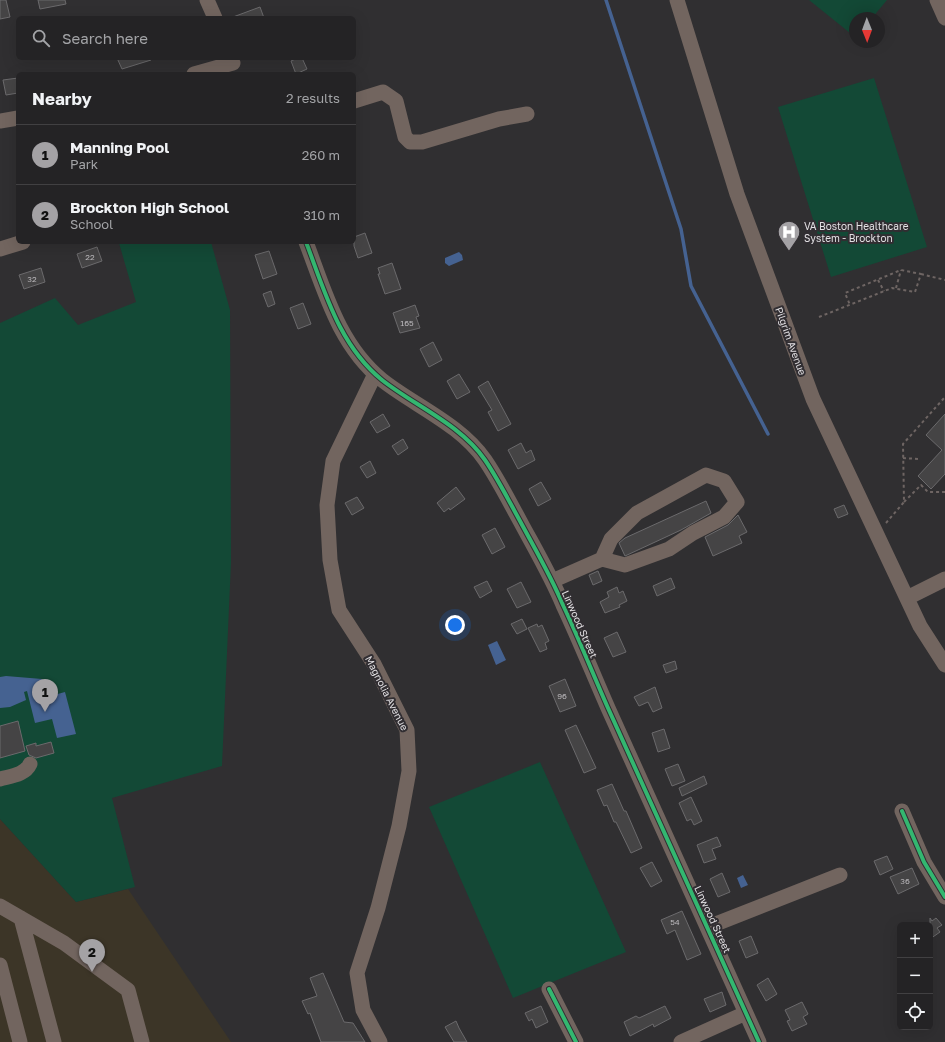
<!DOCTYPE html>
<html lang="en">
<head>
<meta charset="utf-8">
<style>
	:root { --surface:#242325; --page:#2c2b2d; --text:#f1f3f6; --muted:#a3a4a7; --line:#414042; --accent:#a4a2a5 }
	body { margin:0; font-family:"Golos Text",sans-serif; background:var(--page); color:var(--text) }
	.controls { position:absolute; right:12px; bottom:12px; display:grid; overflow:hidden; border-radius:6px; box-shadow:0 4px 16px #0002 }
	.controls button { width:36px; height:36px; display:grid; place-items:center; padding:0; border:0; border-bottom:1px solid var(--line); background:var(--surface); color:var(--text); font:20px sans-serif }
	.compass { position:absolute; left:849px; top:12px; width:36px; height:36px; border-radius:50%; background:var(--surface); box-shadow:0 4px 16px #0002; rotate:179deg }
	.you { position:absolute; left:455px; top:625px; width:14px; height:14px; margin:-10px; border:3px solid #fff; border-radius:50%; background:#1a73e8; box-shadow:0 0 0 6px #1a73e833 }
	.badge { display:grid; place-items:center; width:26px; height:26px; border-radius:50%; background:var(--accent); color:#111; font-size:13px; font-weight:700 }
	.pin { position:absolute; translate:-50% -33px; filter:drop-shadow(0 1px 2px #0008) }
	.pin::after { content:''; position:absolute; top:21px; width:14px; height:12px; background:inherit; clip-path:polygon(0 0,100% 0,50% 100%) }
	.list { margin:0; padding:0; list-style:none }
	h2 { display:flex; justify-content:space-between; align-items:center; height:52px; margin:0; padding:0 16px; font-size:17px }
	h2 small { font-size:13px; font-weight:400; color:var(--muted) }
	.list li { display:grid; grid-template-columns:26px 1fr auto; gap:12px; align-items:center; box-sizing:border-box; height:60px; padding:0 16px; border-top:1px solid var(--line) }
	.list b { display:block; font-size:15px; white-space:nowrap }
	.list p { margin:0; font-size:13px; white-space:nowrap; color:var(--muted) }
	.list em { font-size:13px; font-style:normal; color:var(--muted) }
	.icon { flex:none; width:22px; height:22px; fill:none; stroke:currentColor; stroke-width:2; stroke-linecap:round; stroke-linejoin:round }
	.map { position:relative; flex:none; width:945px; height:1042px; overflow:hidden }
	.search { position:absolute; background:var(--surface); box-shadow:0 4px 16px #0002; left:16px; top:16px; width:340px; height:44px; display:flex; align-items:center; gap:10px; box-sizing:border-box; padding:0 14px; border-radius:6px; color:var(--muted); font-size:15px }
	.panel { position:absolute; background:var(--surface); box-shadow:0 4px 16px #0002; left:16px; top:72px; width:340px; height:172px; border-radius:6px }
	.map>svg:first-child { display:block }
	.education { fill:#3c3527 }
	.green { fill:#134936 }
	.water { fill:#456291 }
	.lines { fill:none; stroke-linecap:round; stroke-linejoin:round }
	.stream { stroke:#456291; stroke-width:3.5 }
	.building { fill:#454445; stroke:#6b6a6c }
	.path { stroke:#6e6563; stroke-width:2; stroke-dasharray:3 3; stroke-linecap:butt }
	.minor { stroke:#72655f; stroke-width:15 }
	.cycleway-casing { stroke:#312e32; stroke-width:6 }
	.cycleway { stroke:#33b770; stroke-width:4 }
	.labels { text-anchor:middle; stroke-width:4; stroke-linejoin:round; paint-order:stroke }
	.number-label { font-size:8px; fill:#bbb9bc }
	.poi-label { font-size:10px; fill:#e2e0e3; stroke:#312e32; text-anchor:start }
	.street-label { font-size:10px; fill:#e2e0e3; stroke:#312e32 }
</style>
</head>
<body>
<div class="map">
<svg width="945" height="1042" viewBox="0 0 945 1042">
	<rect width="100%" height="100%" fill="#302f31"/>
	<!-- education -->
	<path class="education" d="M0 819 76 902 128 889 231 1042H0Z"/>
	<!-- green -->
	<path class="green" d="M809 0H887L872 18H855V37Z
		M874 78 927 247 831 277 778 107Z
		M136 242H211L230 310 231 562 222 766 112 798 135 887 76 902 0 819V323L55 298 78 325 136 302 119 243Z
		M540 762 626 952 513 998 429 807Z"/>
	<!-- water -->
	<path class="water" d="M459 252 462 255 463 260 449 266 445 263V258Z
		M497 641 506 660 496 665 488 645Z
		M6 676 42 679C49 685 47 693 38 695L39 699 65 692 76 734 57 738 52 719 35 723 27 691 24 692 26 700 10 707 0 708V677Z
		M743 875 748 885 741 888 737 878Z"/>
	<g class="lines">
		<!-- stream -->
		<path class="stream" d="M606 0 681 229 691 286 768 434"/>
	</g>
	<!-- building -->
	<path class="building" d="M0 0H6L10 17 0 19Z
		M38 0H65L66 4 40 9Z
		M260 7 264 18H234L233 17Z
		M117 58H150L151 60 122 69Z
		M298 58H302L307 69 296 74 291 61Z
		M18 78V93L6 95 3 80Z
		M365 233 372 253 358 258 354 246V237Z
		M97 247 102 261 82 268 77 254Z
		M269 251 277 274 263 279 255 255Z
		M392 263 401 289 385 294 378 274H380L378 268Z
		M41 268 45 282 24 289 19 275Z
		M271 291 275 304 268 307 263 294Z
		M303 303 311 324 298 329 290 308Z
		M415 305 419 316 416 317 420 328 400 333 393 313Z
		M433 342 442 360 429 367 420 349Z
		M459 374 470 392 457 399 447 381Z
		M488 381 511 424 498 431 488 412 492 410 478 387Z
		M383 414 390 426 377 433 370 422Z
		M945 414V474L931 489 918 476 942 450 926 435Z
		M403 439 408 448 398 455 392 446Z
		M521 443 526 453 531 450 535 460 518 469 508 450Z
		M370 461 376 473 367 478 360 467Z
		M541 482 551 499 538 506 529 489Z
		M456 487 465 499 450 510 449 508 444 512 437 503Z
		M357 497 364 508 352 515 345 503Z
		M706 501 711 513 681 530 625 556 619 543 625 538Z
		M844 505 848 514 838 518 834 509Z
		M738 515 747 532 739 536 742 543 713 556 705 537 728 525Z
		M495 528 505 547 492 554 482 535Z
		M598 571 602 581 593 585 589 575Z
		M671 578 675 588 657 596 653 586Z
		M487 581 492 591 480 598 474 587Z
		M521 582 531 602 517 608 507 589Z
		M617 587 619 593 623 591 627 601 619 605 620 607 605 613 600 602 609 597 607 592Z
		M522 619 527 629 517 634 511 624Z
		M537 624 538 627 542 625 549 641 545 643 547 649 540 652 528 628Z
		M617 632 626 652 613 657 604 638Z
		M675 661 677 669 666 673 663 665Z
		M565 679 576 706 560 712 549 686Z
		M655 687 662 708 653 712 648 702 639 706 634 697Z
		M18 721 25 751 0 758V726Z
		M576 725 596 768 584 773 565 730Z
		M664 729 670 748 658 752 652 733Z
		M51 742 54 753 36 758 29 755 26 746 36 743V746Z
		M678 764 685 781 672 786 665 769Z
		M704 776 707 784 682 796 679 788Z
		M612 784 624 811H626L642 848 631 853 616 822H614L607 805 604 806 597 790Z
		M691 797 702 821 694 825 691 819 687 821 679 803Z
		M717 837 721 846 712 849 716 859 704 863 697 845Z
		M887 856 893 869 880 875 874 861Z
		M652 862 662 881 651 887 640 868Z
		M912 868 919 884 898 894 890 877Z
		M722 873 730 892 718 897 710 879Z
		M682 911 701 954 687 960 675 930 667 934 661 920Z
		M930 918 932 921 936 918 942 925 937 928 940 932 930 939Z
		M751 936 758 953 746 958 739 941Z
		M323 973 344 1022 353 1023 365 1042H321L310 1013 308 1014 302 1001 317 996 310 978Z
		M768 978 777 994 766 1001 757 985Z
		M722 992 726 1005 710 1012 704 999Z
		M802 1002 808 1014 803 1017 807 1024 792 1031 787 1021 790 1020 785 1010Z
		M541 1006 548 1022 536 1028 532 1019 529 1021 525 1013Z
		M665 1006 671 1018 654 1027 653 1024 630 1036 624 1022 636 1016 639 1018Z
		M456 1021 459 1028 467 1042H454L445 1027Z"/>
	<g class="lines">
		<!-- path -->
		<path class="path" d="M921 274 945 280
			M878 280 884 291
			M896 288 901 270
			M819 317 892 288 915 292 921 274 901 270 845 293 850 305
			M903 458 918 459
			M904 502 921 485 928 492H945
			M886 523 904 502 903 444 945 397"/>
		<!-- minor -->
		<path class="minor" d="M207 0 215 18
			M677 0 737 194 813 399 920 626 945 665
			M937 0 945 18
			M194 74 233 63
			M354 101 383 92 396 101 405 137 410 142H422L499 119 527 114
			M0 121 18 118
			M306 242C325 292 339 345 382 380 415 406 460 424 485 460 498 479 509 501 520 521 535 549 551 576 563 605 579 639 593 674 608 708 658 820 709 931 759 1042
			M0 249 23 242
			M375 374 333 461 327 505 330 560 339 610 374 664 407 730 409 771 399 826 378 908 357 973 363 1010 380 1042
			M552 581 602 559 611 539 637 513 706 475 724 481 737 502 724 517 693 533 669 549 625 565 602 559
			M907 598 945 579
			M0 779C11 776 25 775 30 764
			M902 811 924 862 945 897
			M0 906 64 943 128 990 142 1042
			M21 918 54 1042
			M708 927 840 875
			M0 965 20 1042
			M549 989 576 1042
			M681 1042 746 1013"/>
		<!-- cycleway casing -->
		<g class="cycleway-casing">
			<path id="cycleway" d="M306 242C325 292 339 345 382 380 415 406 460 424 485 460 498 479 509 501 520 521 535 549 551 576 563 605 579 639 593 674 608 708 658 820 709 931 759 1042
				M902 811 924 862 945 897
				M549 989 576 1042"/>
		</g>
		<!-- cycleway -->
		<use href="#cycleway" class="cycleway"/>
	</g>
	<!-- icons -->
	<defs>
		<g id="hospital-pin" transform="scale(1.15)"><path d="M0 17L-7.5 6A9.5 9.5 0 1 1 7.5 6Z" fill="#a4a2a5" stroke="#312e32"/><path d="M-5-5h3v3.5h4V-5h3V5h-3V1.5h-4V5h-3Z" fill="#fff"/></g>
	</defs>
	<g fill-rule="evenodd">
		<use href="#hospital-pin" x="789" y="232"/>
	</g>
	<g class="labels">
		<!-- number labels -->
		<g class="number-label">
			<text x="90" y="260">22</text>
			<text x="32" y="282">32</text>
			<text x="407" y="326">165</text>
			<text x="562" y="699">96</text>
			<text x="905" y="884">36</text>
			<text x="675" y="925">54</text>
		</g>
		<!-- poi labels -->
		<g class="poi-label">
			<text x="804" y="230">VA Boston Healthcare<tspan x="804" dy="12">System - Brockton</tspan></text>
		</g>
		<!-- street labels -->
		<g class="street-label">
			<text transform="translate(791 341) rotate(70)" y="4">Pilgrim Avenue</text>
			<text transform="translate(580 624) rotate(66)" y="4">Linwood Street</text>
			<text transform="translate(387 693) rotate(63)" y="4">Magnolia Avenue</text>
			<text transform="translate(713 919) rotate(65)" y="4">Linwood Street</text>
		</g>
	</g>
</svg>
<div class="controls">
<button>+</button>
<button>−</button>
<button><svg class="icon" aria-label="locate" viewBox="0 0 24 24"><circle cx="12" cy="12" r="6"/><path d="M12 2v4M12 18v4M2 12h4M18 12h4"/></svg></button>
</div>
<svg class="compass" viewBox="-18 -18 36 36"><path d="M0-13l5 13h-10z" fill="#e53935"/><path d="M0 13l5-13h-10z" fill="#a3a4a7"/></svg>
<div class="you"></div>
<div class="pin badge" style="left:45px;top:712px">1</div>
<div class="pin badge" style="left:92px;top:972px">2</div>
<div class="search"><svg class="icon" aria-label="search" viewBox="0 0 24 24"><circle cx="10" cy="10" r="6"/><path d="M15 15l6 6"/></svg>Search here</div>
<section class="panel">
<h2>Nearby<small>2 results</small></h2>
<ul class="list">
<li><span class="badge">1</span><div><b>Manning Pool</b><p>Park</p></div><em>260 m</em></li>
<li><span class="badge">2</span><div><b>Brockton High School</b><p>School</p></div><em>310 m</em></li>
</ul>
</section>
</div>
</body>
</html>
